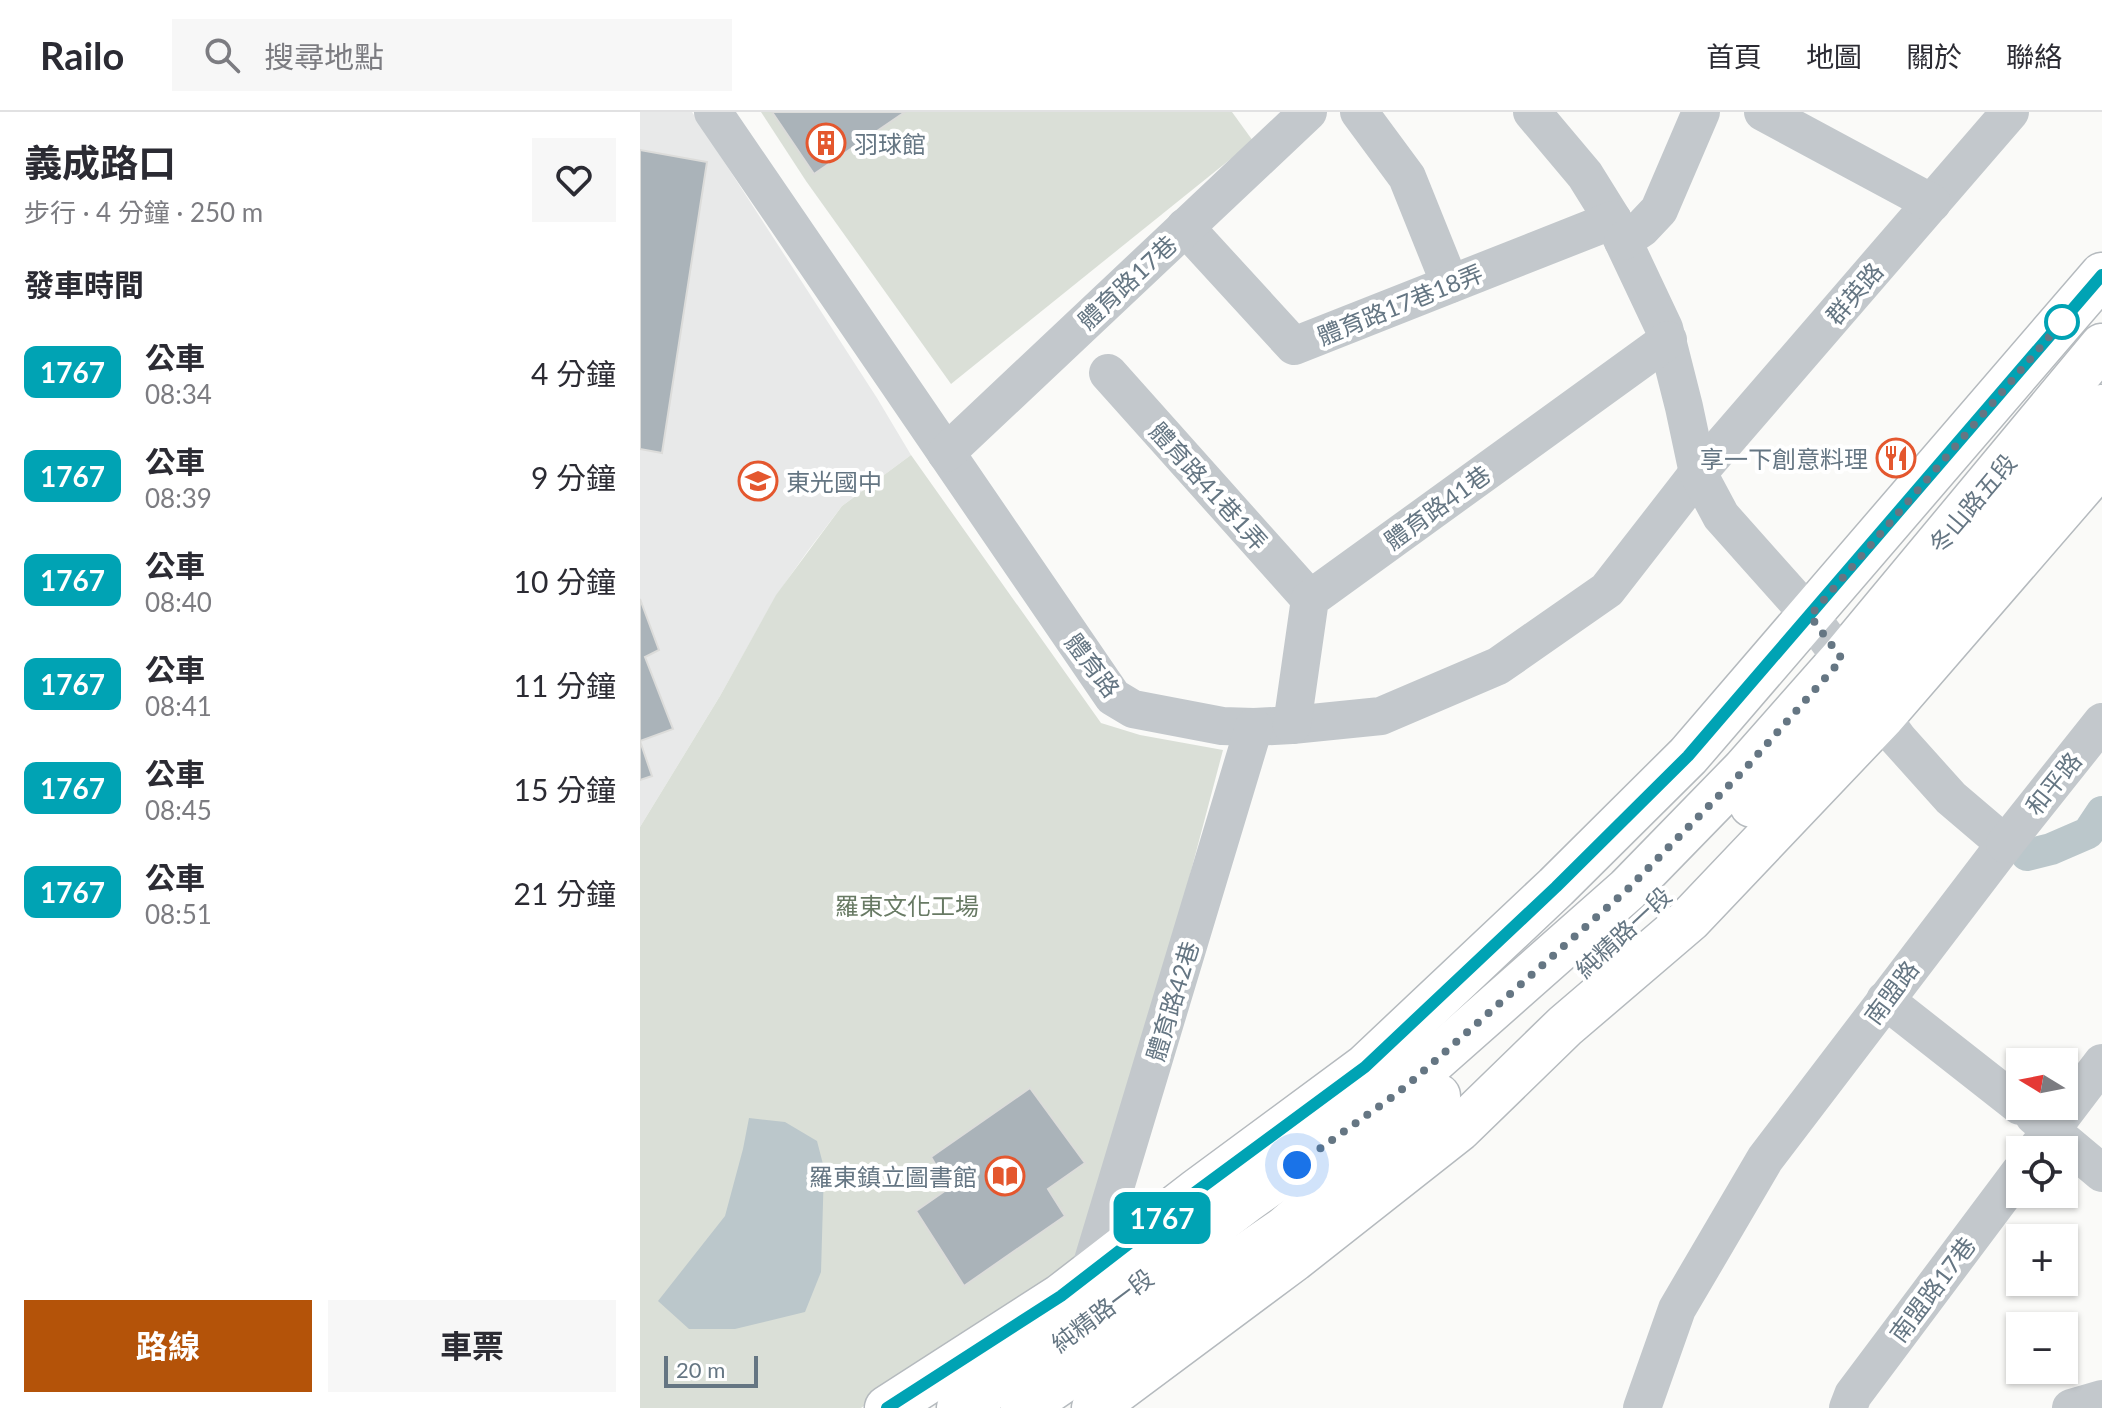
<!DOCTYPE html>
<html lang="zh-TW">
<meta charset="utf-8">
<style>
:root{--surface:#fff;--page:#f7f7f7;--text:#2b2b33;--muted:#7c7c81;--line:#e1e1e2;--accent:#b45309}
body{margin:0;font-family:Lato,"Noto Sans TC",sans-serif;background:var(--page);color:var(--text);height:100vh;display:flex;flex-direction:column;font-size:30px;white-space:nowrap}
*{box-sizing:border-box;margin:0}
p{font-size:26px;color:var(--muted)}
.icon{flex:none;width:44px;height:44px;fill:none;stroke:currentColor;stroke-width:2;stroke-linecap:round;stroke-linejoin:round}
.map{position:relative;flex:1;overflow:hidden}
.sheet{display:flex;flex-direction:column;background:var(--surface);width:640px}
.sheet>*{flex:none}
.badge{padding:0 16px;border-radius:12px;font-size:28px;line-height:52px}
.needle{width:52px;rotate:280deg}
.tools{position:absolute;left:1366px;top:936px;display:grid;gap:16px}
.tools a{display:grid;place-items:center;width:72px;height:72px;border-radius:0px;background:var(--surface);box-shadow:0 2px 6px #0004;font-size:40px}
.scale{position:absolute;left:24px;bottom:20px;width:94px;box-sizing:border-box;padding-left:8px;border:4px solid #657683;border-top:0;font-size:22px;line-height:28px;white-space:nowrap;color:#657683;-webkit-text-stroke:6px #fff;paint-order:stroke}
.you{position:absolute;width:40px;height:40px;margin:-20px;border:6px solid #fff;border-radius:50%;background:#1a73e8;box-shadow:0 0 0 12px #1a73e833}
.map>.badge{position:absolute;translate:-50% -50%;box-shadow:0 0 0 4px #fff}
h2{padding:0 24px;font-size:30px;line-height:72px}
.round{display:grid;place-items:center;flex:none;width:84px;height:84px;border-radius:0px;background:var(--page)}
.overview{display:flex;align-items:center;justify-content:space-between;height:136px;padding:0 24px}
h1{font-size:38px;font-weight:700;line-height:60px}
.action{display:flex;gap:16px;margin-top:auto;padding:16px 24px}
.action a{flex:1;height:92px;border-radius:0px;background:var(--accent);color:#fff;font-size:32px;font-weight:700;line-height:92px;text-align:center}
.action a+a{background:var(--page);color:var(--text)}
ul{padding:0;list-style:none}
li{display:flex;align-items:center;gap:24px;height:104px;padding:0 24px}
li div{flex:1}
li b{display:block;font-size:30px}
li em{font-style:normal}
li .badge{min-width:88px;font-weight:700;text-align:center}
header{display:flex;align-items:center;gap:48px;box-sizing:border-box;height:112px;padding:0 40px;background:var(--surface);border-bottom:2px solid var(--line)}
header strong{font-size:38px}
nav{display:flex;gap:44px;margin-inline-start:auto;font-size:28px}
.search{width:560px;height:72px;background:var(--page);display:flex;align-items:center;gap:20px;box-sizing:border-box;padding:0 28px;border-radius:0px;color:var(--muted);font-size:30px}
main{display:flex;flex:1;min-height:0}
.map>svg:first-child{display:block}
.built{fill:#e8e9e9}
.green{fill:#dadfd7}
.water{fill:#bbc7cb}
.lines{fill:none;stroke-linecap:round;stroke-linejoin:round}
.canal{stroke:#bbc7cb;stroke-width:32}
.building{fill:#aab3b9;stroke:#dcdcda;stroke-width:2}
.major-casing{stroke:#b5babe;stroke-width:47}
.minor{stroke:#c3c8cc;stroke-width:38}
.major{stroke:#fff;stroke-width:44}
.line-casing{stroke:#fff;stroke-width:18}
.line{stroke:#00a3b4;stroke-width:12}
.walk{stroke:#657683;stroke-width:8;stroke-dasharray:0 14.4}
.stop-dot{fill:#fff;stroke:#00a3b4;stroke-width:4}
.labels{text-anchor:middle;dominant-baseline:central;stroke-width:8;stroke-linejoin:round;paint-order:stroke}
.poi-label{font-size:24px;fill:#657683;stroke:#fff;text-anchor:start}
.street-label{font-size:24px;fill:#657683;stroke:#fff}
.park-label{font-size:24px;fill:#687a64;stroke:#fff}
</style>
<header>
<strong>Railo</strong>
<div class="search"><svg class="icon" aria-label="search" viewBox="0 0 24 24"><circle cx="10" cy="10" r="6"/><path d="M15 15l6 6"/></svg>搜尋地點</div>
<nav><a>首頁</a><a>地圖</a><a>關於</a><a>聯絡</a></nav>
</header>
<main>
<section class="sheet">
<div class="overview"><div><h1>義成路口</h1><p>步行 · 4 分鐘 · 250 m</p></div><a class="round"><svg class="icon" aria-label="heart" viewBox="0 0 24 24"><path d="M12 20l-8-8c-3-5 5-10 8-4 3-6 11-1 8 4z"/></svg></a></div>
<h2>發車時間</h2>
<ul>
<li><span class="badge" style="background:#00a3b4;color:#fff">1767</span><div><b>公車</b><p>08:34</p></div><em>4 分鐘</em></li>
<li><span class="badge" style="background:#00a3b4;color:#fff">1767</span><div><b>公車</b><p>08:39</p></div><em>9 分鐘</em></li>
<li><span class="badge" style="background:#00a3b4;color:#fff">1767</span><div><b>公車</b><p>08:40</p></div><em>10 分鐘</em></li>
<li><span class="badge" style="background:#00a3b4;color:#fff">1767</span><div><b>公車</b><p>08:41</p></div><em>11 分鐘</em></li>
<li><span class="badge" style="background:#00a3b4;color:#fff">1767</span><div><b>公車</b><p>08:45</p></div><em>15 分鐘</em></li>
<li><span class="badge" style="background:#00a3b4;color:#fff">1767</span><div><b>公車</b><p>08:51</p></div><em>21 分鐘</em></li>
</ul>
<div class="action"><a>路線</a><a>車票</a></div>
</section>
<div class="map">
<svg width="1462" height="1296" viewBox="0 0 1462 1296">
<rect width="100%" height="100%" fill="#fafaf8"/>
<polygon class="built" points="0,0 52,0 237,286 271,343 202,394 167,440 136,484 80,584 0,715"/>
<g class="green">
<polygon points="121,0 592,0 613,29 311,272 166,69"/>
<polygon points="271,343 461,611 500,623 583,638 473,1054 441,1147 221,1296 0,1296 0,715 80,584 136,483 202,394"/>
</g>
<polygon class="water" points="109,1006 145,1010 177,1029 184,1056 181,1160 165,1200 95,1217 49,1217 18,1189 85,1104 103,1037"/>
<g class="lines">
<polyline class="canal" points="1387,743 1411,737 1448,721 1462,700"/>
</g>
<g class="building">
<polygon points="132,0 265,0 174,62"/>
<polygon points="0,38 67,50 22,341 0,337"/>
<polygon points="0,487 19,538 5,545 33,617 0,629 12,664 0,668"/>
<polygon points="390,976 445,1051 408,1077 425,1104 324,1174 276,1099 309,1076 291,1045"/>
</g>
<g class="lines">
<defs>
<g id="major">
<polyline points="1112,693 1217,580 1462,295"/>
<polyline points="247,1296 421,1184 557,1079 725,955 916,775 1048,644 1462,163"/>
<polyline points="319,1296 418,1233 607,1088 755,983 988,777 1104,658 1202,547 1462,234"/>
<polyline points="383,1296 643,1118 798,984"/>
<polyline points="454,1296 654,1147 819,1017 925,914 1049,808 1242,605 1462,351"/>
</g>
</defs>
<use href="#major" class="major-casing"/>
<g class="minor">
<polyline points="73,0 473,585 493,597 582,614 614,615 652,613 741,604 858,554 967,478 1058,361 1370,0"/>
<polyline points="719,0 767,65 810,172"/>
<polyline points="892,0 945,63 973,108 1024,216 1044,295 1058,361 1081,404 1170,504 1202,547 1217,580 1242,605 1258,627 1311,686 1365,732 1125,1047 1037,1197 1002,1296"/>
<polyline points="1123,0 1292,91"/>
<polyline points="545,115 654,234 973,108"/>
<polyline points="983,129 1002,116 1019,98 1061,0"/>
<polyline points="468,261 670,487"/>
<polyline points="306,341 668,0"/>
<polyline points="652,613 670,487 1028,228"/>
<polyline points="1365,732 1462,610"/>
<polyline points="1245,888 1380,994"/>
<polyline points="1394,1004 1462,1061"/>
<polyline points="1396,1038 1462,951"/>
<polyline points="449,1162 614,615"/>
<polyline points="1208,1296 1213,1283 1380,1060"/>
<polyline points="1431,1296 1462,1287"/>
</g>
<use href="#major" class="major"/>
</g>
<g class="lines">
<defs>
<polyline id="line" points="247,1296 421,1184 557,1079 725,955 916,775 1048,644 1462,163"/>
</defs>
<use href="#line" class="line-casing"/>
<use href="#line" class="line"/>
<polyline class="walk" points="657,1053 755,983 779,963 988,777 1104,658 1202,547 1170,504 1422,210"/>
</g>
<defs>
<symbol id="building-ring" viewBox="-11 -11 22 22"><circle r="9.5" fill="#fff" stroke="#e4572e" stroke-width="1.5"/><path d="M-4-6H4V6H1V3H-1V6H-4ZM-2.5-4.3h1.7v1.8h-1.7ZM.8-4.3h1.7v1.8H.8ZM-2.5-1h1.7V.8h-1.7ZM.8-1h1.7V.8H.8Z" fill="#e4572e"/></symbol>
<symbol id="restaurant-ring" viewBox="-11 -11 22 22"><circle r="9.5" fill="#fff" stroke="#e4572e" stroke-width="1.5"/><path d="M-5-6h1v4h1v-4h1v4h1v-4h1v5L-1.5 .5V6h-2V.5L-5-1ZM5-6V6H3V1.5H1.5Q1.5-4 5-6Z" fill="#e4572e"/></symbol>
<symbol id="school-ring" viewBox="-11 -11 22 22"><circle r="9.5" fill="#fff" stroke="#e4572e" stroke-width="1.5"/><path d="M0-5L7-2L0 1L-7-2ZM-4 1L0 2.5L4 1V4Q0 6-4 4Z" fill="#e4572e"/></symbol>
<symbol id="library-ring" viewBox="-11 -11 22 22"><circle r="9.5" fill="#fff" stroke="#e4572e" stroke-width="1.5"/><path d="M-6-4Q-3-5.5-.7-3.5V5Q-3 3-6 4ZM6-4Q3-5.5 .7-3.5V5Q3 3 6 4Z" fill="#e4572e"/></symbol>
</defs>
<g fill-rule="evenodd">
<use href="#building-ring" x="164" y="9" width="44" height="44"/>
<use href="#restaurant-ring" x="1234" y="324" width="44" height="44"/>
<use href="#school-ring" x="96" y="347" width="44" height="44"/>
<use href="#library-ring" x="343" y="1042" width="44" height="44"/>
</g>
<circle class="stop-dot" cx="1422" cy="210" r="16"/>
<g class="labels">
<g class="poi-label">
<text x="214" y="31">羽球館</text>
<text x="1228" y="346" text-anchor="end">享一下創意料理</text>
<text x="146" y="369">東光國中</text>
<text x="337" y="1064" text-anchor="end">羅東鎮立圖書館</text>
</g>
<g class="street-label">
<text transform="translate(487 170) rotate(-43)">體育路17巷</text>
<text transform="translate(1214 181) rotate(-49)">群英路</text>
<text transform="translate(760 192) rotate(-22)">體育路17巷18弄</text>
<text transform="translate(569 374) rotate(48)">體育路41巷1弄</text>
<text transform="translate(1332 391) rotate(-50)">冬山路五段</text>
<text transform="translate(797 395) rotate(-36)">體育路41巷</text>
<text transform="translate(453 553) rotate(53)">體育路</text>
<text transform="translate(1413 671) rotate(-51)">和平路</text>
<text transform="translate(983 820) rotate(-43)">純精路一段</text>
<text transform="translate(1251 880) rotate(-53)">南盟路</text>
<text transform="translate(532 889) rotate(-73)">體育路42巷</text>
<text transform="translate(1292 1177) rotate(-53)">南盟路17巷</text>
<text transform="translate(462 1198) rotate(-37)">純精路一段</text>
</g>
<g class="park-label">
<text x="267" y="793">羅東文化工場</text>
</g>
</g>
</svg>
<div class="tools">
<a><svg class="needle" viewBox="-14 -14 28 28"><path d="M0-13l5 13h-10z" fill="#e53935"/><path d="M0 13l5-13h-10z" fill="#7c7c81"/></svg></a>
<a><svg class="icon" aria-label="locate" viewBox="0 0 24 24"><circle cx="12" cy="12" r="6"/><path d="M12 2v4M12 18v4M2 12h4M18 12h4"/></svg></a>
<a>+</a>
<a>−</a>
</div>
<div class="scale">20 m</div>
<div class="you" style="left:657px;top:1053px"></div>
<b class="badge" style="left:522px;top:1106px;background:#00a3b4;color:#fff">1767</b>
</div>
</main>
